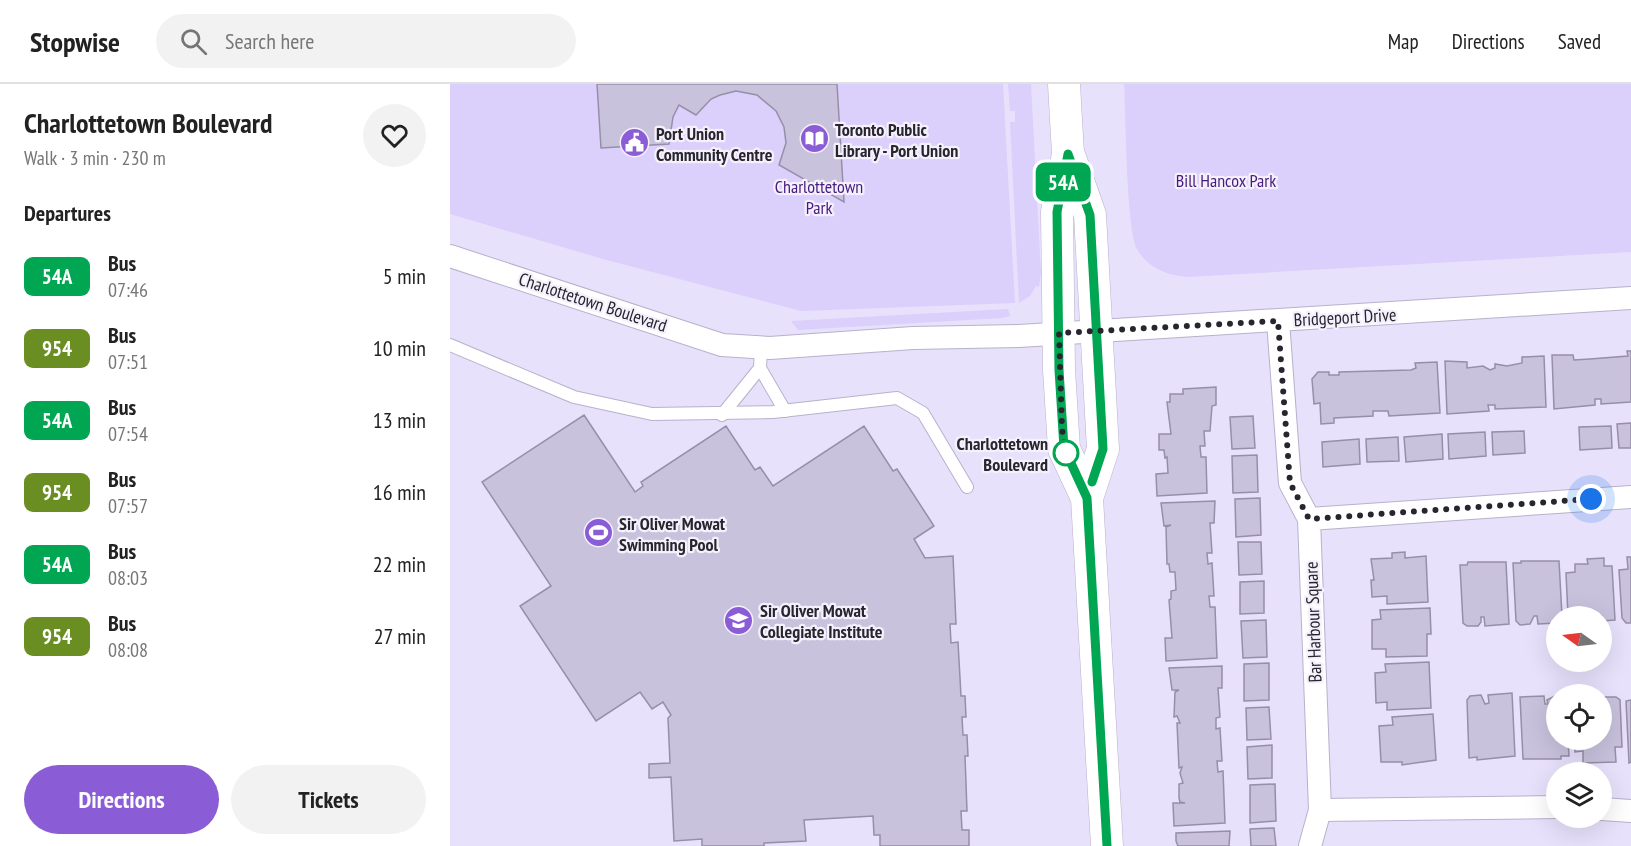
<!DOCTYPE html>
<meta charset="utf-8">
<style>
:root{--surface:#fff;--page:#f2f2f2;--text:#222;--muted:#767676;--line:#e0e0e0;--accent:#8a5dd6}
body{margin:0;font-family:"PT Sans Narrow",sans-serif;background:var(--page);color:var(--text);height:100vh;display:flex;flex-direction:column;font-size:22px;white-space:nowrap}
*{box-sizing:border-box;margin:0}
p{font-size:20px;color:var(--muted)}
.icon{flex:none;width:33px;height:33px;fill:none;stroke:currentColor;stroke-width:2;stroke-linecap:round;stroke-linejoin:round}
.map{position:relative;flex:1;overflow:hidden}
.sheet{display:flex;flex-direction:column;background:var(--surface);width:450px}
.sheet>*{flex:none}
.badge{padding:0 12px;border-radius:9px;font-size:21px;line-height:39px}
.needle{width:39px;rotate:284deg}
.controls{position:absolute;left:1096px;top:522px;display:grid;gap:12px}
.controls a{display:grid;place-items:center;width:66px;height:66px;border-radius:50%;background:var(--surface);box-shadow:0 6px 24px #0002;font-size:30px}
.you{position:absolute;width:30px;height:30px;margin:-15px;border:4px solid #fff;border-radius:50%;background:#1a73e8;box-shadow:0 0 0 9px #1a73e833}
.map>.badge{position:absolute;translate:-50% -50%;box-shadow:0 0 0 3px #fff}
h2{padding:0 24px;font-size:22px;line-height:54px}
.round{display:grid;place-items:center;flex:none;width:63px;height:63px;border-radius:32px;background:var(--page)}
.head{display:flex;align-items:center;justify-content:space-between;height:102px;padding:0 24px}
h1{font-size:28px;font-weight:800;line-height:45px}
.action{display:flex;gap:12px;margin-top:auto;padding:12px 24px}
.action a{flex:1;height:69px;border-radius:36px;background:var(--accent);color:#fff;font-size:24px;font-weight:800;line-height:69px;text-align:center}
.action a+a{background:var(--page);color:var(--text)}
ul{padding:0;list-style:none}
li{display:flex;align-items:center;gap:18px;height:72px;padding:0 24px}
li div{flex:1}
li b{display:block;font-size:22px}
li em{font-style:normal}
li .badge{min-width:66px;font-weight:700;text-align:center}
header{display:flex;align-items:center;gap:36px;box-sizing:border-box;height:84px;padding:0 30px;background:var(--surface);border-bottom:2px solid var(--line)}
header strong{font-size:28px}
nav{display:flex;gap:33px;margin-inline-start:auto;font-size:21px}
.search{width:420px;height:54px;background:var(--page);display:flex;align-items:center;gap:15px;box-sizing:border-box;padding:0 21px;border-radius:33px;color:var(--muted);font-size:22px}
main{display:flex;flex:1;min-height:0}
.map>svg:first-child{display:block}
.green{fill:#dbcffb}
.building{fill:#c9c2dd;stroke:#968fa8;stroke-width:1.5}
.lines{fill:none;stroke-linecap:round;stroke-linejoin:round}
.lane-casing{stroke:#b8b1cb;stroke-width:14}
.street-casing{stroke:#b8b1cb;stroke-width:24}
.secondary-casing{stroke:#b8b1cb;stroke-width:33}
.lane{stroke:#fff;stroke-width:12}
.street{stroke:#fff;stroke-width:22}
.secondary{stroke:#fff;stroke-width:32}
.line-casing{stroke:#fff;stroke-width:14}
.line{stroke:#00a651;stroke-width:9}
.walk{stroke:#28252f;stroke-width:6;stroke-dasharray:0 10.8}
.stop-dot{fill:#fff;stroke:#00a651;stroke-width:3}
.labels{text-anchor:middle;dominant-baseline:central;stroke-width:4.5;stroke-linejoin:round;paint-order:stroke}
.poi-label{font-size:18px;font-weight:bold;fill:#28252f;stroke:#f4f1fc;text-anchor:start}
.park-label{font-size:18px;fill:#471b7e;stroke:#f4f1fc}
.street-label{font-size:18px;fill:#28252f;stroke:#f4f1fc}
.stop-label{font-size:18px;font-weight:bold;fill:#28252f;stroke:#f4f1fc;text-anchor:end}
</style>
<header>
<strong>Stopwise</strong>
<div class="search"><svg class="icon" aria-label="search" viewBox="0 0 24 24"><circle cx="10" cy="10" r="6"/><path d="M15 15l6 6"/></svg>Search here</div>
<nav><a>Map</a><a>Directions</a><a>Saved</a></nav>
</header>
<main>
<section class="sheet">
<div class="head"><div><h1>Charlottetown Boulevard</h1><p>Walk · 3 min · 230 m</p></div><a class="round"><svg class="icon" aria-label="heart" viewBox="0 0 24 24"><path d="M12 20l-8-8c-3-5 5-10 8-4 3-6 11-1 8 4z"/></svg></a></div>
<h2>Departures</h2>
<ul>
<li><span class="badge" style="background:#00a651;color:#fff">54A</span><div><b>Bus</b><p>07:46</p></div><em>5 min</em></li>
<li><span class="badge" style="background:#6b8e23;color:#fff">954</span><div><b>Bus</b><p>07:51</p></div><em>10 min</em></li>
<li><span class="badge" style="background:#00a651;color:#fff">54A</span><div><b>Bus</b><p>07:54</p></div><em>13 min</em></li>
<li><span class="badge" style="background:#6b8e23;color:#fff">954</span><div><b>Bus</b><p>07:57</p></div><em>16 min</em></li>
<li><span class="badge" style="background:#00a651;color:#fff">54A</span><div><b>Bus</b><p>08:03</p></div><em>22 min</em></li>
<li><span class="badge" style="background:#6b8e23;color:#fff">954</span><div><b>Bus</b><p>08:08</p></div><em>27 min</em></li>
</ul>
<div class="action"><a>Directions</a><a>Tickets</a></div>
</section>
<div class="map">
<svg width="1181" height="762" viewBox="0 0 1181 762">
<rect width="100%" height="100%" fill="#e8e1fc"/>
<g class="green">
<polygon points="0,0 553,0 565,219 351,227 153,175 0,130"/>
<polygon points="558,0 581,0 591,189 589,203 586,202 580,212 569,219 560,38 565,38 565,27 560,27"/>
<path d="M 674,0 L 1181,0 L 1181,168 L 737,193 C 716,191 698,184 687,165 C 676,144 676,31 674,0 Z"/>
<polygon points="558,225 560,232 552,234 348,246 341,237"/>
</g>
<g class="building">
<polygon points="147,0 387,0 394,118 329,81 336,59 334,43 326,27 307,11 286,7 270,11 261,15 246,31 229,21 223,33 219,60 151,64"/>
<polygon points="1177,267 1181,267 1181,318 1151,320 1151,315 1145,315 1145,321 1104,325 1102,271 1123,271 1124,276 1140,275 1178,272"/>
<polygon points="1094,272 1096,323 1045,325 1045,321 1038,321 1039,327 997,330 995,277 1017,278 1017,284 1033,282 1040,286 1045,284 1045,280 1057,282 1072,279 1072,273"/>
<polygon points="987,278 990,329 939,332 938,327 923,327 923,332 884,334 884,339 871,340 870,319 864,320 862,295 868,288 879,288 879,291 889,291 889,288 961,286 966,284 965,279"/>
<polygon points="766,303 766,321 762,322 760,347 754,347 755,362 750,362 751,373 756,373 757,409 707,412 706,390 718,389 717,373 715,374 714,366 709,366 709,350 721,350 717,318 720,318 720,310 733,310 733,305"/>
<polygon points="134,331 185,408 193,402 191,398 276,342 305,386 310,383 323,402 414,342 443,387 447,385 484,442 464,455 475,474 503,472 506,540 500,540 501,559 508,558 511,612 515,612 516,633 512,633 513,651 517,651 518,672 515,672 517,727 511,727 512,746 519,746 519,762 430,762 430,751 424,751 423,732 354,736 356,757 314,759 314,762 252,762 252,755 224,757 221,693 199,694 199,680 220,679 218,634 221,631 213,618 202,625 190,608 146,637 70,522 101,502 32,398"/>
<polygon points="803,332 805,364 782,365 780,333"/>
<polygon points="1181,339 1181,364 1169,364 1167,340"/>
<polygon points="1161,342 1162,364 1130,366 1129,343"/>
<polygon points="1074,347 1075,369 1043,371 1042,348"/>
<polygon points="1035,348 1036,372 999,375 998,350"/>
<polygon points="992,350 993,375 956,378 954,353"/>
<polygon points="948,353 949,377 917,378 916,355"/>
<polygon points="909,355 910,380 873,383 872,358"/>
<polygon points="807,371 808,408 783,409 782,372"/>
<polygon points="810,414 811,451 786,453 785,415"/>
<polygon points="765,417 764,439 760,439 762,469 757,469 758,480 762,479 764,512 759,512 760,523 765,523 767,574 716,577 715,554 722,554 719,516 721,515 721,507 726,506 725,488 720,488 719,480 717,480 716,443 721,441 714,442 711,419"/>
<polygon points="788,458 811,458 812,490 789,491"/>
<polygon points="955,468 955,474 976,472 978,518 937,520 937,512 922,513 921,496 924,496 921,475 942,474 942,469"/>
<polygon points="1177,473 1181,473 1181,539 1176,539 1172,534 1169,486 1178,485"/>
<polygon points="1154,474 1154,482 1162,482 1165,536 1152,537 1152,532 1118,532 1116,489 1125,488 1125,480 1138,480 1137,475"/>
<polygon points="1071,477 1109,477 1112,532 1107,532 1107,539 1088,540 1087,532 1084,532 1080,540 1070,541 1066,537 1063,479 1071,479"/>
<polygon points="1018,478 1056,478 1059,540 1035,542 1034,533 1031,533 1031,538 1028,542 1017,542 1013,539 1010,481 1017,481"/>
<polygon points="814,497 814,529 790,530 790,498"/>
<polygon points="980,524 981,550 977,550 977,572 936,573 936,565 922,565 922,536 931,535 930,526"/>
<polygon points="816,536 817,573 793,574 791,537"/>
<polygon points="979,578 981,624 937,626 937,618 926,619 925,589 936,588 935,580"/>
<polygon points="819,579 819,616 794,617 794,580"/>
<polygon points="772,582 772,604 768,604 770,633 766,634 766,645 770,644 772,677 767,677 768,688 773,687 775,739 724,742 723,719 735,719 730,718 729,714 729,700 733,699 730,689 732,683 729,684 727,639 730,639 727,632 724,633 725,608 729,606 722,606 719,584"/>
<polygon points="1062,609 1065,672 1027,676 1027,673 1019,674 1017,616 1020,612 1031,611 1035,620 1039,619 1038,611"/>
<polygon points="1107,611 1107,656 1118,656 1119,672 1111,672 1111,675 1073,675 1070,613 1094,612 1095,620 1098,620 1097,616"/>
<polygon points="1155,613 1166,613 1170,616 1172,663 1165,663 1166,678 1133,679 1133,667 1125,668 1124,656 1152,656 1152,617"/>
<polygon points="1181,616 1181,678 1179,679 1176,617"/>
<polygon points="819,623 821,655 797,656 796,624"/>
<polygon points="983,630 986,676 952,681 952,678 931,678 929,642 943,641 942,633"/>
<polygon points="822,661 822,694 798,695 797,663"/>
<polygon points="825,700 826,737 800,739 800,701"/>
<polygon points="824,744 826,762 801,762 800,745"/>
<polygon points="780,747 779,762 728,762 726,757 726,749"/>
</g>
<g class="lines">
<defs>
<g id="lane">
<polyline points="0,261 124,313 202,330 323,328 447,314 473,329 517,403"/>
<polyline points="311,264 310,284 335,327"/>
<polyline points="272,331 310,284"/>
</g>
<g id="street">
<polyline points="0,172 272,261 320,264 463,254 569,252 1181,214"/>
<polyline points="828,237 840,399 859,435"/>
<polyline points="1107,723 870,726 859,435 1181,413"/>
<polyline points="1152,725 1181,727"/>
<polyline points="860,762 870,726"/>
</g>
<g id="secondary">
<polyline points="614,0 618,70 607,128 609,286 614,365 637,414 657,762"/>
<polyline points="619,71 640,131 653,365 637,414"/>
</g>
</defs>
<use href="#lane" class="lane-casing"/>
<use href="#street" class="street-casing"/>
<use href="#secondary" class="secondary-casing"/>
<use href="#lane" class="lane"/>
<use href="#street" class="street"/>
<use href="#secondary" class="secondary"/>
</g>
<g class="lines">
<defs>
<polyline id="line" points="642,398 653,365 640,131 618,70 607,128 609,286 614,364 637,414 657,762"/>
</defs>
<use href="#line" class="line-casing"/>
<use href="#line" class="line"/>
<polyline class="walk" points="616,369 612,345 609,249 828,237 840,399 859,435 1141,415"/>
</g>
<defs>
<symbol id="library-disc" viewBox="-11 -11 22 22"><circle r="9.5" fill="#8a5dd6" stroke="#f4f1fc"/><path d="M-6-4Q-3-5.5-.7-3.5V5Q-3 3-6 4ZM6-4Q3-5.5 .7-3.5V5Q3 3 6 4Z" fill="#fff"/></symbol>
<symbol id="civic-disc" viewBox="-11 -11 22 22"><circle r="9.5" fill="#8a5dd6" stroke="#f4f1fc"/><path d="M-.6-6.5H3V-4.5H.6V-3L4-1V1h2V6H-6V1h2V-1L-.6-3ZM-1.2 2.5V6h2.4V2.5Z" fill="#fff"/></symbol>
<symbol id="stadium-disc" viewBox="-11 -11 22 22"><circle r="9.5" fill="#8a5dd6" stroke="#f4f1fc"/><path d="M0-5a6.5 5 0 1 0 0 10a6.5 5 0 1 0 0-10ZM-3.5-1.8h7v3.6h-7Z" fill="#fff"/></symbol>
<symbol id="school-disc" viewBox="-11 -11 22 22"><circle r="9.5" fill="#8a5dd6" stroke="#f4f1fc"/><path d="M0-5L7-2L0 1L-7-2ZM-4 1L0 2.5L4 1V4Q0 6-4 4Z" fill="#fff"/></symbol>
</defs>
<g fill-rule="evenodd">
<use href="#library-disc" x="348" y="38" width="33" height="33"/>
<use href="#civic-disc" x="168" y="42" width="33" height="33"/>
<use href="#stadium-disc" x="132" y="432" width="33" height="33"/>
<use href="#school-disc" x="272" y="520" width="33" height="33"/>
</g>
<circle class="stop-dot" cx="616" cy="369" r="12"/>
<g class="labels">
<g class="poi-label">
<text x="385" y="45">Toronto Public<tspan x="385" dy="21">Library - Port Union</tspan></text>
<text x="206" y="49">Port Union<tspan x="206" dy="21">Community Centre</tspan></text>
<text x="169" y="439">Sir Oliver Mowat<tspan x="169" dy="21">Swimming Pool</tspan></text>
<text x="310" y="526">Sir Oliver Mowat<tspan x="310" dy="21">Collegiate Institute</tspan></text>
</g>
<g class="park-label">
<text x="776" y="96">Bill Hancox Park</text>
<text x="369" y="102">Charlottetown<tspan x="369" dy="21">Park</tspan></text>
</g>
<g class="street-label">
<text transform="translate(143 218) rotate(18)">Charlottetown Boulevard</text>
<text transform="translate(895 233) rotate(-3)">Bridgeport Drive</text>
<text transform="translate(863 538) rotate(-92)">Bar Harbour Square</text>
</g>
<g class="stop-label">
<text x="598" y="359">Charlottetown<tspan x="598" dy="21">Boulevard</tspan></text>
</g>
</g>
</svg>
<div class="controls">
<a><svg class="needle" viewBox="-14 -14 28 28"><path d="M0-13l5 13h-10z" fill="#e53935"/><path d="M0 13l5-13h-10z" fill="#767676"/></svg></a>
<a><svg class="icon" aria-label="locate" viewBox="0 0 24 24"><circle cx="12" cy="12" r="6"/><path d="M12 2v4M12 18v4M2 12h4M18 12h4"/></svg></a>
<a><svg class="icon" aria-label="layers" viewBox="0 0 24 24"><path d="M12 4l9 5-9 5-9-5zM3 14l9 5 9-5"/></svg></a>
</div>
<div class="you" style="left:1141px;top:415px"></div>
<b class="badge" style="left:613px;top:98px;background:#00a651;color:#fff">54A</b>
</div>
</main>
